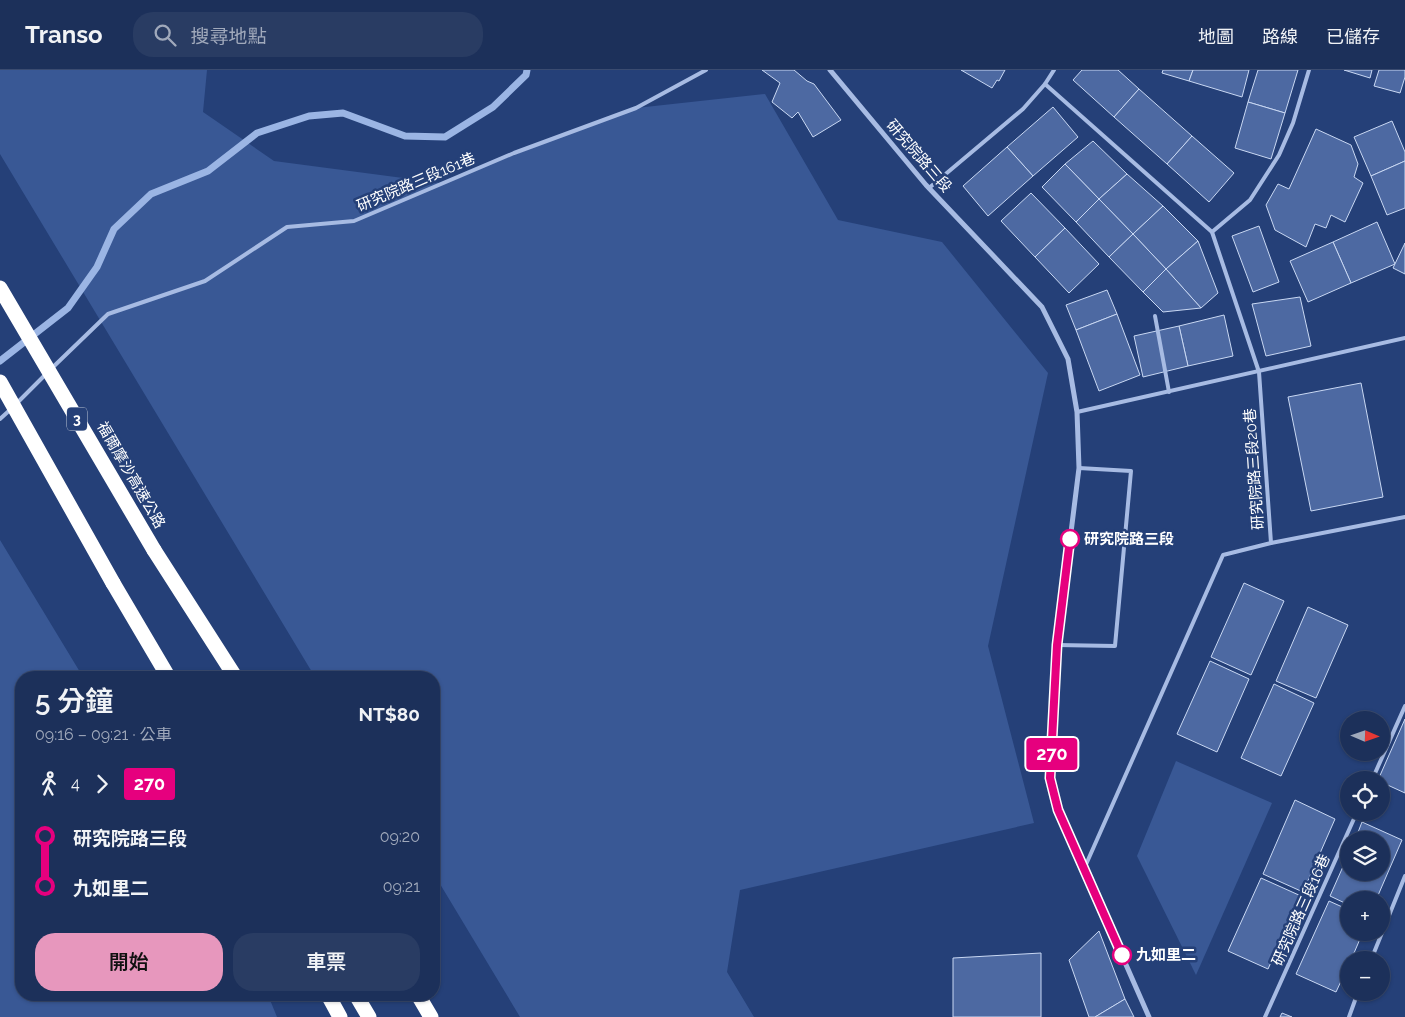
<!DOCTYPE html>
<html lang="zh-TW">
<meta charset="utf-8">
<style>
:root{--surface:#1c305a;--page:#293c63;--text:#f1f3f6;--muted:#a0a9bb;--line:#3a4b70;--accent:#e797bd}
body{margin:0;font-family:Raleway,"Noto Sans TC",sans-serif;background:var(--page);color:var(--text);height:100vh;display:flex;flex-direction:column;font-size:19px;white-space:nowrap}
*{box-sizing:border-box;margin:0}
p{font-size:16px;color:var(--muted)}
.icon{flex:none;width:28px;height:28px;fill:none;stroke:currentColor;stroke-width:2;stroke-linecap:round;stroke-linejoin:round}
.map{position:relative;flex:1;overflow:hidden}
.panel{position:absolute;left:15px;top:601px;width:425px;height:330px;display:flex;flex-direction:column;background:var(--surface);border-radius:20px;box-shadow:0 1px 4px #0004,0 0 0 1px var(--line)}
.panel>*{flex:none}
.badge{padding:0 10px;border-radius:4px;font-size:18px;line-height:32px}
.needle{width:32px;rotate:92deg}
.controls{position:absolute;left:1340px;top:641px;display:grid;gap:10px}
.controls a{display:grid;place-items:center;width:50px;height:50px;border-radius:50%;background:var(--surface);box-shadow:0 1px 4px #0004,0 0 0 1px var(--line);font-size:25px}
.map>.badge{position:absolute;translate:-50% -50%;box-shadow:0 0 0 2px #fff}
.legs{display:flex;align-items:center;gap:8px;height:55px;padding:0 20px;font-size:16px}
.legs p{margin-inline-start:auto}
.overview{display:flex;align-items:center;justify-content:space-between;height:85px;padding:0 20px}
h1{font-size:28px;font-weight:600;line-height:38px}
.action{display:flex;gap:10px;margin-top:auto;padding:10px 20px}
.action a{flex:1;height:58px;border-radius:20px;background:var(--accent);color:#111;font-size:20px;font-weight:600;line-height:58px;text-align:center}
.action a+a{background:var(--page);color:var(--text)}
ul{padding:0 20px;list-style:none}
li{display:flex;align-items:center;gap:18px;height:50px;font-size:19px}
li i{display:grid;place-items:center;width:8px;height:100%;margin:0 6px;background:currentColor}
li i::after{content:'';width:12px;height:12px;margin:-6px;border:4px solid;border-radius:50%;background:var(--surface)}
li p{margin-inline-start:auto}
li:first-child i{background:linear-gradient(#0000 50%,currentColor 0)}
li:last-child i{background:linear-gradient(currentColor 50%,#0000 0)}
header{display:flex;align-items:center;gap:30px;box-sizing:border-box;height:70px;padding:0 25px;background:var(--surface);border-bottom:1px solid var(--line)}
header strong{font-size:24px}
nav{display:flex;gap:28px;margin-inline-start:auto;font-size:18px}
.search{width:350px;height:45px;background:var(--page);display:flex;align-items:center;gap:12px;box-sizing:border-box;padding:0 18px;border-radius:20px;color:var(--muted);font-size:19px}
.map>svg:first-child{display:block}
.green{fill:#395895}
.lines{fill:none;stroke-linecap:round;stroke-linejoin:round}
.stream{stroke:#9bb5e4;stroke-width:7}
.building{fill:#4d69a2;stroke:#c9d8f3}
.service{stroke:#a7bbe3;stroke-width:4}
.minor{stroke:#a7bbe3;stroke-width:5}
.motorway{stroke:#fff;stroke-width:15}
.motorway-bridge{stroke:#fff;stroke-width:15}
.line-1-casing{stroke:#fff;stroke-width:11}
.line-1{stroke:#e6007e;stroke-width:8}
.stop-1-dot{fill:#fff;stroke:#e6007e;stroke-width:2.5}
.labels{text-anchor:middle;dominant-baseline:central;stroke-width:5;stroke-linejoin:round;paint-order:stroke}
.shield{fill:#254078;stroke:#bec6d6;stroke-width:1}
.shield-label{font-size:14px;font-weight:bold;fill:#fff}
.street-label{font-size:15px;fill:#fff;stroke:#254078}
.stop-label{font-size:15px;font-weight:bold;fill:#fff;stroke:#254078;text-anchor:start}
</style>
<header>
<strong>Transo</strong>
<div class="search"><svg class="icon" aria-label="search" viewBox="0 0 24 24"><circle cx="10" cy="10" r="6"/><path d="M15 15l6 6"/></svg>搜尋地點</div>
<nav><a>地圖</a><a>路線</a><a>已儲存</a></nav>
</header>
<div class="map">
<svg width="1405" height="947" viewBox="0 0 1405 947">
<rect width="100%" height="100%" fill="#254078"/>
<g class="green">
<polygon points="0,0 207,0 203,42 274,91 441,113 636,38 765,24 838,150 942,172 1048,303 988,576 1034,753 740,820 727,902 754,947 520,947 434,804 434,608 315,607 0,84"/>
<polygon points="0,470 83,607 21,608 21,925 268,925 277,947 0,947"/>
<polygon points="1176,691 1272,733 1196,905 1137,786"/>
</g>
<g class="lines">
<polyline class="stream" points="0,291 68,238 97,197 114,159 151,124 208,101 257,63 309,46 343,43 405,66 445,67 493,37 526,5 527,0"/>
</g>
<g class="building">
<polygon points="762,0 794,0 807,11 814,14 841,50 813,67 798,42 792,48 772,32 780,13"/>
<polygon points="961,0 1005,0 999,11 997,10 992,18"/>
<polygon points="1082,0 1118,0 1139,19 1114,47 1073,10"/>
<polygon points="1163,0 1193,0 1189,11 1162,3"/>
<polygon points="1193,0 1249,0 1242,27 1189,11"/>
<polygon points="1258,0 1298,0 1285,43 1248,32"/>
<polygon points="1344,0 1372,0 1370,8"/>
<polygon points="1379,0 1405,0 1405,7 1400,23 1374,16"/>
<polygon points="1139,19 1192,66 1167,94 1114,47"/>
<polygon points="1248,32 1285,43 1271,89 1235,78"/>
<polygon points="1053,37 1078,67 1033,106 1007,77"/>
<polygon points="1392,51 1405,82 1405,91 1371,106 1354,67"/>
<polygon points="1316,59 1351,75 1358,94 1354,107 1363,113 1345,152 1331,145 1326,158 1315,154 1306,177 1275,160 1266,135 1278,114 1289,119"/>
<polygon points="1192,66 1234,103 1209,132 1167,94"/>
<polygon points="1093,71 1127,104 1099,129 1065,94"/>
<polygon points="1007,77 1033,106 988,146 963,116"/>
<polygon points="1405,91 1405,138 1387,145 1371,106"/>
<polygon points="1065,94 1099,129 1076,152 1042,117"/>
<polygon points="1127,104 1163,136 1133,164 1099,129"/>
<polygon points="1031,123 1065,158 1035,187 1001,151"/>
<polygon points="1099,129 1133,164 1109,187 1076,152"/>
<polygon points="1163,136 1198,171 1166,199 1133,164"/>
<polygon points="1377,152 1395,194 1351,213 1333,172"/>
<polygon points="1259,156 1279,212 1253,222 1232,166"/>
<polygon points="1065,158 1099,194 1069,223 1035,187"/>
<polygon points="1133,164 1166,199 1143,222 1109,187"/>
<polygon points="1198,171 1218,223 1201,238 1166,199"/>
<polygon points="1333,172 1351,213 1308,232 1290,191"/>
<polygon points="1405,173 1405,204 1393,198"/>
<polygon points="1166,199 1201,238 1163,242 1143,222"/>
<polygon points="1107,220 1117,244 1076,260 1066,235"/>
<polygon points="1300,227 1311,276 1266,286 1252,234"/>
<polygon points="1117,244 1140,305 1099,321 1076,260"/>
<polygon points="1224,245 1233,286 1188,296 1179,256"/>
<polygon points="1179,256 1188,296 1143,307 1134,266"/>
<polygon points="1361,313 1383,427 1311,441 1288,327"/>
<polygon points="1244,513 1284,531 1251,605 1211,587"/>
<polygon points="1308,537 1348,555 1316,628 1276,611"/>
<polygon points="1210,591 1249,609 1217,682 1177,664"/>
<polygon points="1274,614 1314,633 1281,706 1241,688"/>
<polygon points="1405,649 1405,723 1381,712 1381,710 1378,710"/>
<polygon points="1295,730 1335,749 1303,822 1263,804"/>
<polygon points="1362,752 1402,770 1376,830 1349,830 1349,835 1330,826 1349,783 1349,802 1381,802 1381,770 1355,770"/>
<polygon points="1261,808 1301,826 1268,899 1228,881"/>
<polygon points="1329,831 1349,840 1349,862 1363,862 1351,890 1349,890 1349,894 1336,922 1296,904"/>
<polygon points="1099,861 1125,929 1095,947 1089,947 1069,890"/>
<polygon points="1041,883 1041,947 953,947 953,888"/>
<polygon points="1125,929 1134,947 1095,947"/>
<polygon points="1282,943 1292,947 1280,947"/>
</g>
<g class="lines">
<g class="service">
<polyline points="1045,14 1212,162 1259,302 1271,473 1223,485 1084,799"/>
<polyline points="929,118 1023,39 1045,14 1054,0"/>
<polyline points="1212,162 1250,130 1279,85 1293,53 1309,0"/>
<polyline points="1155,246 1169,322"/>
<polyline points="51,299 108,244 205,211 287,157 354,151 514,83 636,38 706,0"/>
<polyline points="16,334 46,304"/>
<polyline points="1077,342 1405,268"/>
<polyline points="0,349 11,339"/>
<polyline points="1271,473 1405,447"/>
<polyline points="1057,575 1115,576 1131,401 1079,398"/>
<polyline points="1372,710 1405,636"/>
<polyline points="1371,890 1405,806"/>
<polyline points="1265,947 1357,742"/>
<polyline points="1349,947 1358,922"/>
</g>
<polyline class="minor" points="830,0 926,115 1042,237 1068,289 1077,342 1079,398 1057,575 1050,709 1058,740 1149,947"/>
<g class="motorway">
<polyline points="154,480 236,608"/>
<polyline points="113,513 169,608"/>
<polyline points="328,925 340,947"/>
<polyline points="356,925 369,947"/>
<polyline points="418,925 431,947"/>
</g>
<g class="motorway-bridge">
<polyline points="0,218 154,480"/>
<polyline points="0,312 113,513"/>
</g>
</g>
<g class="lines">
<defs>
<polyline id="line-1" points="1070,469 1057,575 1050,708 1058,740 1122,885"/>
</defs>
<use href="#line-1" class="line-1-casing"/>
<use href="#line-1" class="line-1"/>
</g>
<g class="stop-1-dot">
<circle cx="1070" cy="469" r="9"/>
<circle cx="1122" cy="885" r="9"/>
</g>
<g class="labels">
<rect class="shield" x="67" y="337.5" width="20" height="23" rx="4"/>
<g class="shield-label">
<text x="77" y="349">3</text>
</g>
<g class="street-label">
<text transform="translate(919 86) rotate(49)">研究院路三段</text>
<text transform="translate(416 112) rotate(-23)">研究院路三段161巷</text>
<text transform="translate(1254 399) rotate(-94)">研究院路三段20巷</text>
<text transform="translate(131 405) rotate(60)">福爾摩沙高速公路</text>
<text transform="translate(1301 840) rotate(-66)">研究院路三段16巷</text>
</g>
<g class="stop-label">
<text x="1084" y="469">研究院路三段</text>
<text x="1136" y="885">九如里二</text>
</g>
</g>
</svg>
<div class="controls">
<a><svg class="needle" viewBox="-14 -14 28 28"><path d="M0-13l5 13h-10z" fill="#e53935"/><path d="M0 13l5-13h-10z" fill="#a0a9bb"/></svg></a>
<a><svg class="icon" aria-label="locate" viewBox="0 0 24 24"><circle cx="12" cy="12" r="6"/><path d="M12 2v4M12 18v4M2 12h4M18 12h4"/></svg></a>
<a><svg class="icon" aria-label="layers" viewBox="0 0 24 24"><path d="M12 4l9 5-9 5-9-5zM3 14l9 5 9-5"/></svg></a>
<a>+</a>
<a>−</a>
</div>
<b class="badge" style="left:1052px;top:684px;background:#e6007e;color:#fff">270</b>
<section class="panel">
<div class="overview"><div><h1>5 分鐘</h1><p>09:16 – 09:21 · 公車</p></div><b>NT$80</b></div>
<div class="legs"><svg class="icon" aria-label="walk" viewBox="0 0 24 24"><circle cx="13" cy="4" r="2"/><path d="M13 8l-2 6 4 7M11 14l-3 7M7 12l3-4h3l4 4"/></svg>4<svg class="icon" aria-label="forward" viewBox="0 0 24 24"><path d="M9 5l7 7-7 7"/></svg><b class="badge" style="background:#e6007e;color:#fff">270</b></div>
<ul>
<li><i style="color:#e6007e"></i><b>研究院路三段</b><p>09:20</p></li>
<li><i style="color:#e6007e"></i><b>九如里二</b><p>09:21</p></li>
</ul>
<div class="action"><a>開始</a><a>車票</a></div>
</section>
</div>
